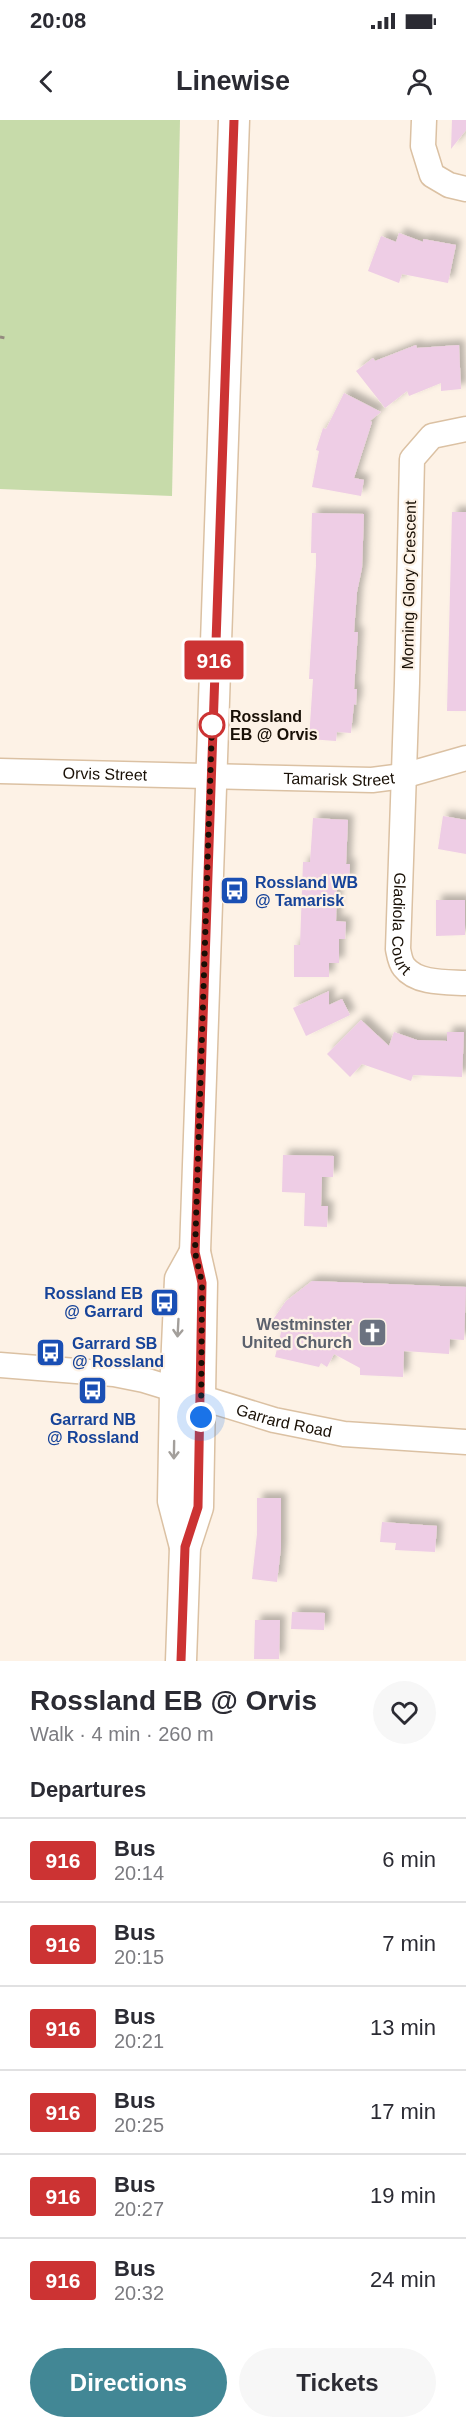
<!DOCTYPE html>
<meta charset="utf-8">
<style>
:root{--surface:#fff;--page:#f7f7f7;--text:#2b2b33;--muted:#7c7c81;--line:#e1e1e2;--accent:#428795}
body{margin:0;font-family:Arial,sans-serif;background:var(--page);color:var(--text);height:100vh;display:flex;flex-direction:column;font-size:22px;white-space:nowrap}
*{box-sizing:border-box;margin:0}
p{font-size:20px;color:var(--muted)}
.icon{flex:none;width:33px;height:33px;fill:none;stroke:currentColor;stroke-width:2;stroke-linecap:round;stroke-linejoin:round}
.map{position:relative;height:1541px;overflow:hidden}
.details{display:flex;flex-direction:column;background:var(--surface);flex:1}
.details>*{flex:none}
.badge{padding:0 12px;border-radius:4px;font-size:21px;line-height:39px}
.you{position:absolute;width:30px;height:30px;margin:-15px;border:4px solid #fff;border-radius:50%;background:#1a73e8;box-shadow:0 0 0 9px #1a73e833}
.map>.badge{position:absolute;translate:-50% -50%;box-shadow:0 0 0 3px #fff}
h2{padding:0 30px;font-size:22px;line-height:54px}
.round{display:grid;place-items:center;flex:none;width:63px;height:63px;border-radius:32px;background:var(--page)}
.head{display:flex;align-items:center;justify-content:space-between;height:102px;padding:0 30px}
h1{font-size:28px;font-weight:700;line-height:45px}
.cta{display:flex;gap:12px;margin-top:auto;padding:12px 30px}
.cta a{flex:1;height:69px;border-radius:36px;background:var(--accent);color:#fff;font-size:24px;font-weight:700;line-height:69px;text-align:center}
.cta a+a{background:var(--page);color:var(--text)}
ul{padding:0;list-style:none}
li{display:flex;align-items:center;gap:18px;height:84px;padding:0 30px;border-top:2px solid var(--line)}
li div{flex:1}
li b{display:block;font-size:22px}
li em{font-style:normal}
li .badge{min-width:66px;font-weight:700;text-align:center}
.status{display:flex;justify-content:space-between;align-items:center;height:42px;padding:0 30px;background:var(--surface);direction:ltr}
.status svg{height:16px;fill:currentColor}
header{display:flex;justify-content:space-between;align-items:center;height:78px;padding:0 30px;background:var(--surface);font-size:27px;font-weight:700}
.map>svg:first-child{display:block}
.park{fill:#c7dbaa}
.building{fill:#eecde5;filter:url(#shadow)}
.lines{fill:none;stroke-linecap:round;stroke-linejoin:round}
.minor-casing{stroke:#dbc1a3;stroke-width:27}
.major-casing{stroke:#dbc1a3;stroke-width:33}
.path{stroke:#948a7f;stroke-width:3;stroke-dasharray:4.5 4.5;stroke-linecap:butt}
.minor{stroke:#fff;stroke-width:24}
.major{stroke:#fff;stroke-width:30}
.oneway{stroke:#a39f9b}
.line-casing{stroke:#fff;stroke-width:14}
.line{stroke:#c33;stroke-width:9}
.walk{stroke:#180f05;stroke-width:6;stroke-dasharray:0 10.8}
.stop-dot{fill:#fff;stroke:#c33;stroke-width:3}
.labels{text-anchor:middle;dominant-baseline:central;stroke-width:4.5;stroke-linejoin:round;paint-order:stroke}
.street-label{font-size:16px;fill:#180f05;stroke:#fdf2e6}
.stop-label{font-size:16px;font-weight:bold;fill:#180f05;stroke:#fdf2e6;text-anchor:start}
.transit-label{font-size:16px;font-weight:bold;fill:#164399;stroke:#fdf2e6;text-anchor:start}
.worship-label{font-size:16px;font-weight:bold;fill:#5b616d;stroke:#fdf2e6;text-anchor:end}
</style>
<div class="status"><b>20:08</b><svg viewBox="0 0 49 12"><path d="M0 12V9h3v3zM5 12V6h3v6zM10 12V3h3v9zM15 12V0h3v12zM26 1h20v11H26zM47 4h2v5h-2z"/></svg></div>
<header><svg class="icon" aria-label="back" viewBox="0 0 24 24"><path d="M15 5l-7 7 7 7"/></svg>Linewise<svg class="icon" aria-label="person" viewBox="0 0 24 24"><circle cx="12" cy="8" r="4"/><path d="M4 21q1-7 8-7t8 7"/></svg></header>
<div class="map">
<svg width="466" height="1541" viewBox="0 0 466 1541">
<defs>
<filter id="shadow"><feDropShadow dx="5.5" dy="-5.5" stdDeviation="3" flood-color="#0004"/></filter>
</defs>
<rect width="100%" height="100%" fill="#fdf2e6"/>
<polygon class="park" points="0,0 180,0 172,376 0,369"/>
<g class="building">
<polygon points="452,0 466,0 466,10 451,29"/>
<polygon points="399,113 423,122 423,119 456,125 448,163 402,154 399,163 368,151 381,116 396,122"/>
<polygon points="416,225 417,228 459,225 461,269 441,271 441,263 409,276 407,271 385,288 356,251 373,238 375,241"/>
<polygon points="344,273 381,292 370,301 372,302 354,358 364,360 361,376 312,367 319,331 316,330 323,308 326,309"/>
<polygon points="452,392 466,392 466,591 447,591"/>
<polygon points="312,393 364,394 362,448 357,472 354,512 358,512 354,569 357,569 356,585 354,584 351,613 337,612 336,621 309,619 313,559 309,559 316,445 316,433 311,433"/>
<polygon points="443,696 466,700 466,734 438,729"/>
<polygon points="313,698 348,700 346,744 350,744 349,762 337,761 336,801 346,802 345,819 339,819 339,843 329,843 329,857 294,857 294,825 300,825 303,742 310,742"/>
<polygon points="436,780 465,780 465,815 436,816"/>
<polygon points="329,871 329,885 342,879 350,895 306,916 293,888"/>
<polygon points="361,900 389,926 394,912 417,920 447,921 447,912 464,912 462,957 413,955 411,961 362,944 350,957 327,934"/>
<polygon points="283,1035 334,1036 333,1057 322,1057 321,1086 328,1086 327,1107 304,1106 305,1073 282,1072"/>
<polygon points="312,1161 466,1167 464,1220 450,1219 449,1234 404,1231 403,1257 360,1255 360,1248 334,1234 327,1247 321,1243 319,1247 275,1237 282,1208 272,1201 286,1181"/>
<polygon points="257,1378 281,1378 281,1428 277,1462 252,1459 257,1414"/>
<polygon points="382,1402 437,1406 435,1432 395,1430 396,1423 380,1422"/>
<polygon points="292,1492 325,1493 324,1510 291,1509"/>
<polygon points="255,1500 280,1500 279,1539 254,1539"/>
</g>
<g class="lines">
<defs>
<g id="minor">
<polyline points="424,0 423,26 432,55 449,65 466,69"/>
<path id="s1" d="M 466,309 L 432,316 L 412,339 L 407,563 L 398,829 C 399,834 400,842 404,847 C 417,864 447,862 466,863"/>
<path id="s2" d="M 0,651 L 372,660 L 403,656 L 466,638"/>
<path id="s3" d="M 0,1245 L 114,1254 L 144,1260 L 274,1300 L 344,1314 L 466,1322"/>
</g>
<g id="major">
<polyline points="185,1427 173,1381 175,1271 180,1159 195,1132"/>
<polyline points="181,1541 185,1427 198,1387 202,1163 195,1132 234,0"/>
</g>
</defs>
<use href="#minor" class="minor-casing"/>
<use href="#major" class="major-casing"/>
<polyline class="path" points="0,217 5,218"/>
<use href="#minor" class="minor"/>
<use href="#major" class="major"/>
</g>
<defs><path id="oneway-shaft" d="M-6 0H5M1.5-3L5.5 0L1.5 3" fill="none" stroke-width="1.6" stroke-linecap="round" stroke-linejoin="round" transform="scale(1.5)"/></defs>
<g class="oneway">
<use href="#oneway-shaft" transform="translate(178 1208) rotate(93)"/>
<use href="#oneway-shaft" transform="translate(174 1330) rotate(91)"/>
</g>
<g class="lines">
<defs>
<polyline id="line" points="181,1541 185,1427 198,1387 202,1163 195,1132 234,0"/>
</defs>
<use href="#line" class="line-casing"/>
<use href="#line" class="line"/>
<polyline class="walk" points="201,1297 202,1163 195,1132 212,605"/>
</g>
<defs>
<symbol id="bus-square" viewBox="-11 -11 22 22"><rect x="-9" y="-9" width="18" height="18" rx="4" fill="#1a4fb4" stroke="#fdf2e6"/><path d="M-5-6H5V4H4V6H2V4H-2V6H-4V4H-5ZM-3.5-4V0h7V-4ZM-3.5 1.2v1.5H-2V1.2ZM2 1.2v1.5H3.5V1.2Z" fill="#fff"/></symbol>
<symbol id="church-square" viewBox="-11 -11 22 22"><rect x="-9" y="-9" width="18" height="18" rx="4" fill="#6b7280" stroke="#fdf2e6"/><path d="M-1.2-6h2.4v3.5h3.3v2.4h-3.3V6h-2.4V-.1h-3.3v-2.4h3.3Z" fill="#fff"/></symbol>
</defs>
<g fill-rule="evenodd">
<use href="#bus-square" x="218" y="754" width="33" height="33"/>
<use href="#bus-square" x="148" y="1166" width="33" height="33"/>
<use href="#church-square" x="356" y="1196" width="33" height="33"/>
<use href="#bus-square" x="34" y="1216" width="33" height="33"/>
<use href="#bus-square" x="76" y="1254" width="33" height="33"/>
</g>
<circle class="stop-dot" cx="212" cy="605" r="12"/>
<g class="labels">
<g class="street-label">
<text transform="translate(409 465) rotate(-89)">Morning Glory Crescent</text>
<text stroke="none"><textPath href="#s2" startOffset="105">Orvis Street</textPath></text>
<text stroke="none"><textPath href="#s2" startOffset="339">Tamarisk Street</textPath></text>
<text stroke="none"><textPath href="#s1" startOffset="530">Gladiola Court</textPath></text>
<text stroke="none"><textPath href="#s3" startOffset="291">Garrard Road</textPath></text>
</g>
<g class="stop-label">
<text x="230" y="596">Rossland<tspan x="230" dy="18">EB @ Orvis</tspan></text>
</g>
<g class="transit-label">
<text x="255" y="762">Rossland WB<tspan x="255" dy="18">@ Tamarisk</tspan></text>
<text x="143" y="1173" text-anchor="end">Rossland EB<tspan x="143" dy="18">@ Garrard</tspan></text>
<text x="72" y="1223">Garrard SB<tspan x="72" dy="18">@ Rossland</tspan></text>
<text x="93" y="1299" text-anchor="middle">Garrard NB<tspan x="93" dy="18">@ Rossland</tspan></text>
</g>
<g class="worship-label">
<text x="352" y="1204">Westminster<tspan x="352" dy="18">United Church</tspan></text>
</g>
</g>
</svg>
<div class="you" style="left:201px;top:1297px"></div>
<b class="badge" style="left:214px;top:540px;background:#c33;color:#fff">916</b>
</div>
<section class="details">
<div class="head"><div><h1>Rossland EB @ Orvis</h1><p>Walk · 4 min · 260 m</p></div><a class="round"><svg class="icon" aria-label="heart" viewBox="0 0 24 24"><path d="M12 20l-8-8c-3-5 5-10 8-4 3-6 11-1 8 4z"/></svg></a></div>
<h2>Departures</h2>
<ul>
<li><span class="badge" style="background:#c33;color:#fff">916</span><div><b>Bus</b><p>20:14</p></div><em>6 min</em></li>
<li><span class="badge" style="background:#c33;color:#fff">916</span><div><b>Bus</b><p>20:15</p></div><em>7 min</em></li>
<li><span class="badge" style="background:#c33;color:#fff">916</span><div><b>Bus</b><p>20:21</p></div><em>13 min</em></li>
<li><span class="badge" style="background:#c33;color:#fff">916</span><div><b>Bus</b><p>20:25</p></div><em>17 min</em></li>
<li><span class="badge" style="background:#c33;color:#fff">916</span><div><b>Bus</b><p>20:27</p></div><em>19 min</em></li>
<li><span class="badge" style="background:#c33;color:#fff">916</span><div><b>Bus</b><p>20:32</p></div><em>24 min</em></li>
</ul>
<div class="cta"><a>Directions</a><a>Tickets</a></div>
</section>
